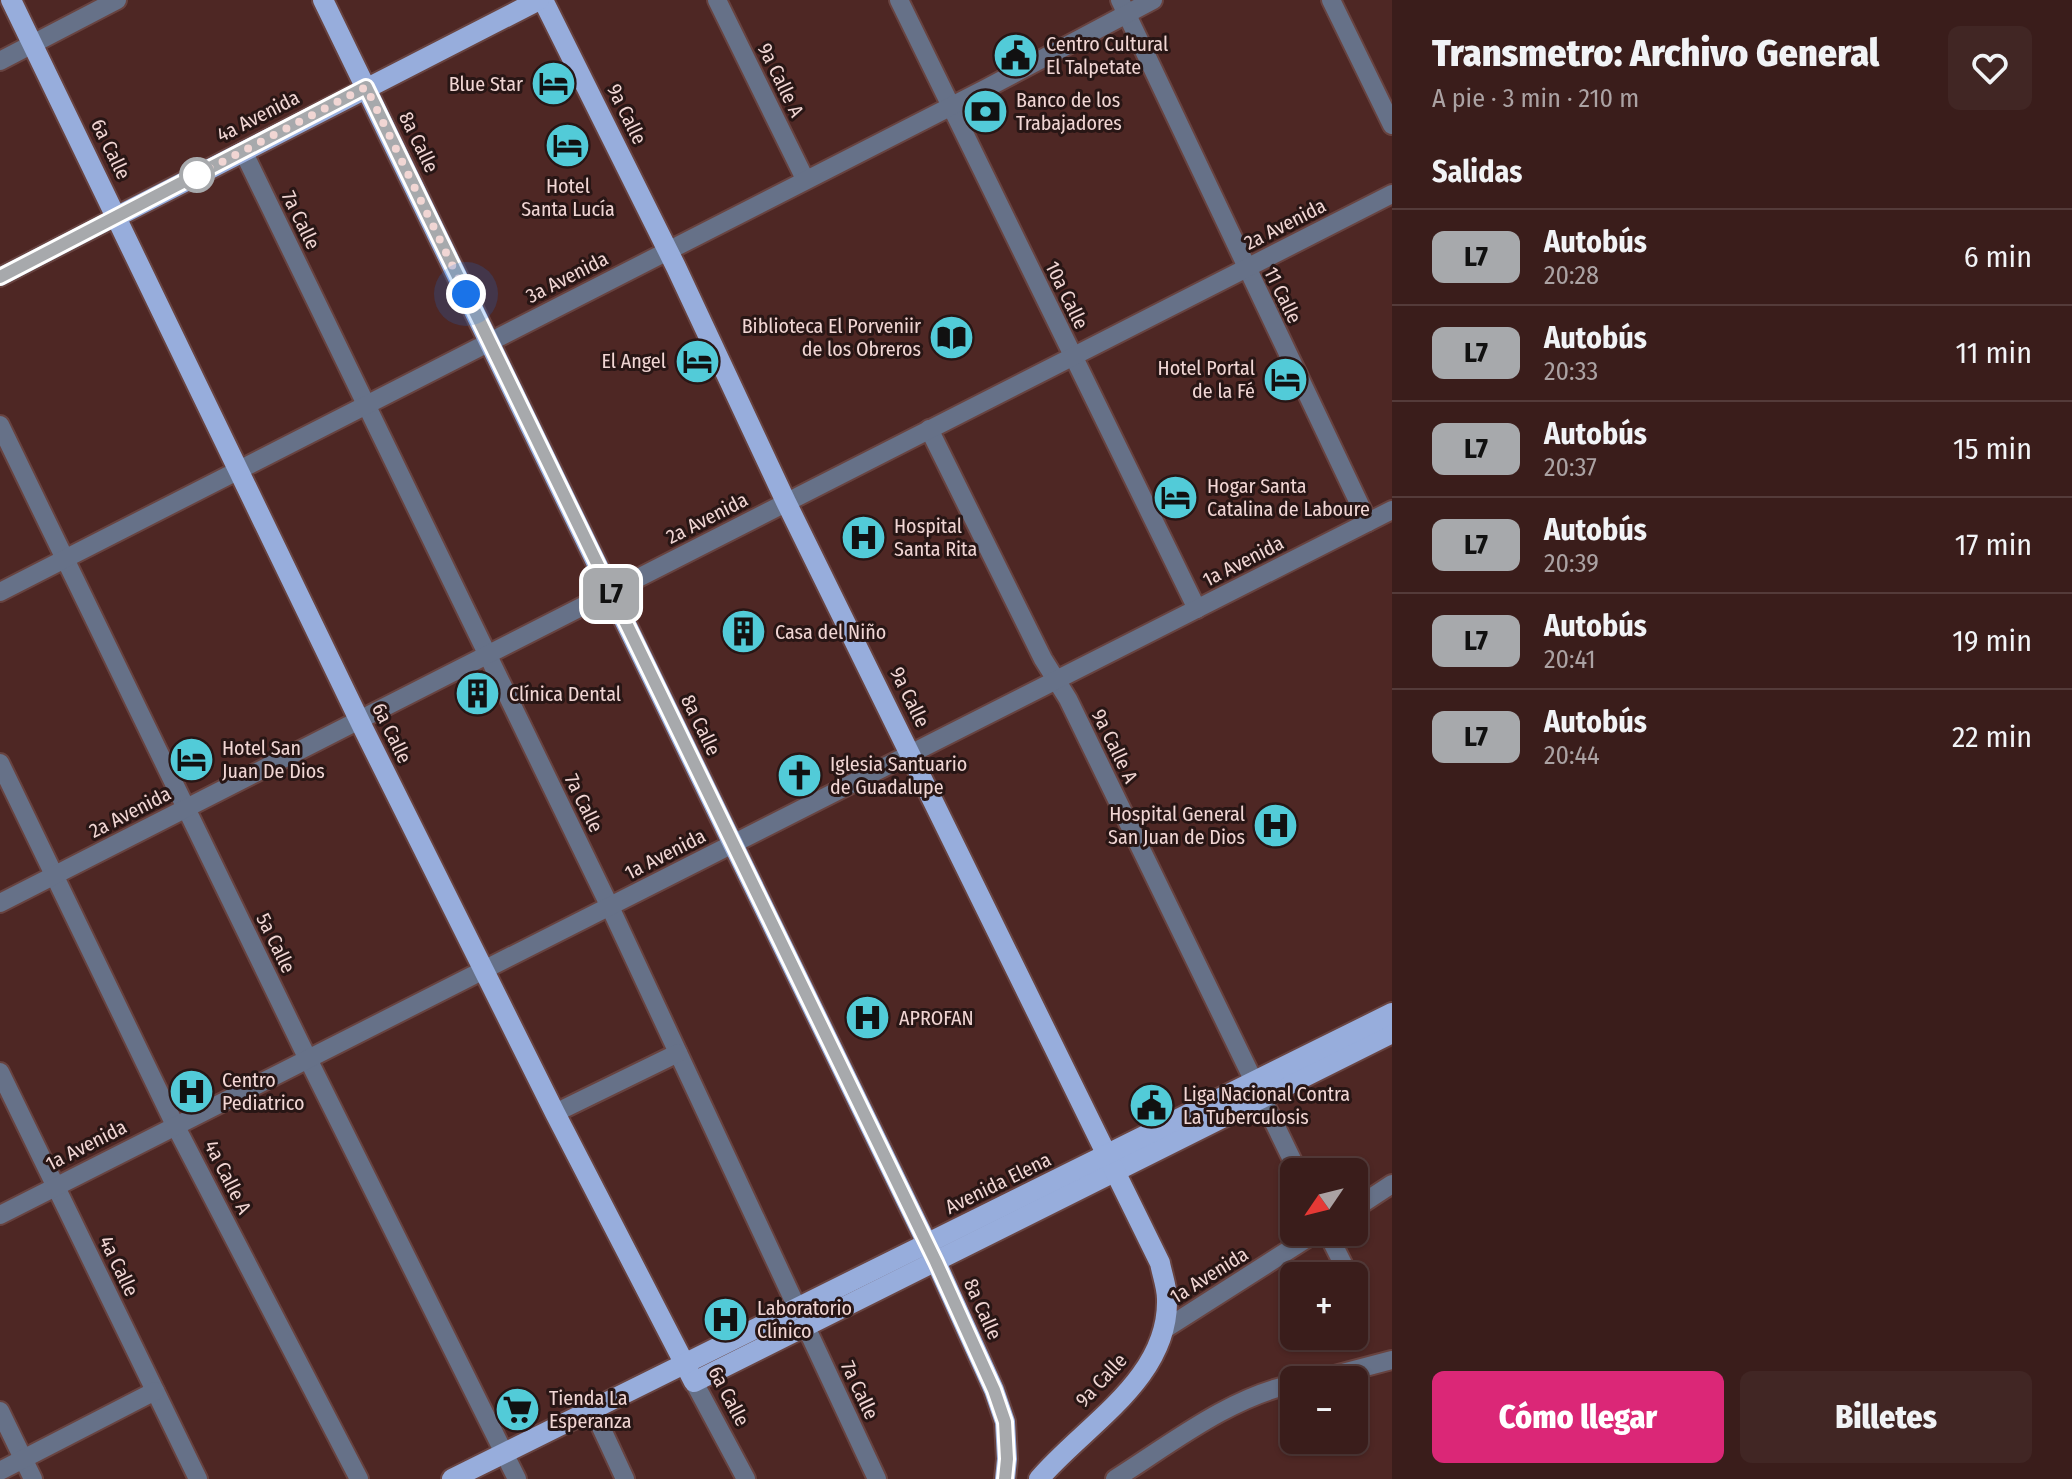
<!DOCTYPE html>
<html lang="es">
<meta charset="utf-8">
<style>
:root{--surface:#3a1d1b;--page:#412624;--text:#f1f3f6;--muted:#aba2a3;--line:#543b3a;--accent:#db2777}
body{margin:0;font-family:"Fira Sans Condensed",sans-serif;background:var(--page);color:var(--text);height:100vh;display:flex;flex-direction:column;font-size:30px;white-space:nowrap}
*{box-sizing:border-box;margin:0}
p{font-size:26px;color:var(--muted)}
.icon{flex:none;width:44px;height:44px;fill:none;stroke:currentColor;stroke-width:2;stroke-linecap:round;stroke-linejoin:round}
.map{position:relative;flex:1;overflow:hidden}
.details{display:flex;flex-direction:column;background:var(--surface);width:680px}
.details>*{flex:none}
.badge{padding:0 16px;border-radius:12px;font-size:28px;line-height:52px}
.needle{width:52px;rotate:235deg}
.fabs{position:absolute;left:1280px;top:1158px;display:grid;gap:16px}
.fabs a{display:grid;place-items:center;width:88px;height:88px;border-radius:12px;background:var(--surface);box-shadow:0 2px 6px #0004,0 0 0 2px var(--line);font-size:40px}
.you{position:absolute;width:40px;height:40px;margin:-20px;border:6px solid #fff;border-radius:50%;background:#1a73e8;box-shadow:0 0 0 12px #1a73e833}
.map>.badge{position:absolute;translate:-50% -50%;box-shadow:0 0 0 4px #fff}
h2{padding:0 40px;font-size:30px;line-height:72px}
.round{display:grid;place-items:center;flex:none;width:84px;height:84px;border-radius:12px;background:var(--page)}
.headline{display:flex;align-items:center;justify-content:space-between;height:136px;padding:0 40px}
h1{font-size:38px;font-weight:800;line-height:60px}
.cta{display:flex;gap:16px;margin-top:auto;padding:16px 40px}
.cta a{flex:1;height:92px;border-radius:12px;background:var(--accent);color:#fff;font-size:32px;font-weight:800;line-height:92px;text-align:center}
.cta a+a{background:var(--page);color:var(--text)}
ul{padding:0;list-style:none}
li{display:flex;align-items:center;gap:24px;height:96px;padding:0 40px;border-top:2px solid var(--line)}
li div{flex:1}
li b{display:block;font-size:30px}
li em{font-style:normal}
li .badge{min-width:88px;font-weight:700;text-align:center}
main{display:flex;flex:1;min-height:0}
.map>svg:first-child{display:block}
.lines{fill:none;stroke-linecap:round;stroke-linejoin:round}
.minor-casing{stroke:#684340;stroke-width:22}
.major-casing{stroke:#684340;stroke-width:24}
.minor{stroke:#667188;stroke-width:18}
.major{stroke:#97addc;stroke-width:20}
.line-casing{stroke:#fff;stroke-width:18}
.line{stroke:#a7a9ac;stroke-width:12}
.walk{stroke:#f1d6d4;stroke-width:8;stroke-dasharray:0 14.4}
.stop-dot{fill:#fff;stroke:#a7a9ac;stroke-width:4}
.labels{text-anchor:middle;dominant-baseline:central;stroke-width:6;stroke-linejoin:round;paint-order:stroke}
.poi-label{font-size:20px;fill:#f1d6d4;stroke:#281615;text-anchor:start}
.street-label{font-size:20px;fill:#f1d6d4;stroke:#281615}
</style>
<main>
<div class="map">
<svg width="1392" height="1479" viewBox="0 0 1392 1479">
<rect width="100%" height="100%" fill="#4e2724"/>
<g class="lines">
<defs>
<g id="minor">
<polyline points="717,0 805,179"/>
<polyline points="899,0 1197,609"/>
<polyline points="1120,0 1368,522"/>
<polyline points="1331,0 1392,125"/>
<polyline points="0,61 117,0"/>
<polyline points="243,151 610,907 877,1479"/>
<polyline points="0,277 116,217"/>
<polyline points="0,425 302,1047 517,1479"/>
<polyline points="929,429 1043,659 1068,699 1298,1172"/>
<polyline points="0,592 985,89 1153,0"/>
<polyline points="0,763 175,1125 359,1479"/>
<polyline points="0,903 1392,194"/>
<polyline points="0,1072 198,1479"/>
<polyline points="555,1113 678,1053"/>
<polyline points="1354,1209 1392,1184"/>
<polyline points="0,1215 1392,510"/>
<polyline points="1327,1232 1346,1270"/>
<polyline points="1165,1329 1317,1232"/>
<polyline points="1316,1380 1392,1360"/>
<polyline points="694,1382 746,1479"/>
<polyline points="593,1410 625,1479"/>
<polyline points="0,1411 33,1479"/>
<polyline points="0,1471 155,1391"/>
<path d="M 1115,1479 C 1169,1445 1231,1396 1294,1384"/>
</g>
<g id="major">
<polyline points="11,0 364,730 555,1113 694,1382 1392,1033"/>
<polyline points="323,0 936,1262 994,1390 1005,1422 1007,1459 1005,1479"/>
<path d="M 543,0 L 676,267 L 786,502 L 1160,1263 C 1162,1274 1167,1287 1167,1299 C 1169,1379 1085,1425 1039,1479"/>
<polyline points="116,217 539,0"/>
<polyline points="452,1479 1392,1013"/>
</g>
</defs>
<use href="#minor" class="minor-casing"/>
<use href="#major" class="major-casing"/>
<use href="#minor" class="minor"/>
<use href="#major" class="major"/>
</g>
<g class="lines">
<defs>
<polyline id="line" points="0,277 366,87 936,1262 994,1390 1005,1422 1007,1459 1005,1479"/>
</defs>
<use href="#line" class="line-casing"/>
<use href="#line" class="line"/>
<polyline class="walk" points="197,175 366,87 466,294"/>
</g>
<defs>
<symbol id="civic-disc" viewBox="-11 -11 22 22"><circle r="9.5" fill="#52cbd8" stroke="#281615"/><path d="M-.6-6.5H3V-4.5H.6V-3L4-1V1h2V6H-6V1h2V-1L-.6-3ZM-1.2 2.5V6h2.4V2.5Z" fill="#111"/></symbol>
<symbol id="hotel-disc" viewBox="-11 -11 22 22"><circle r="9.5" fill="#52cbd8" stroke="#281615"/><path d="M-6-4.5h1.5V1H6V5H4.5V3h-9V5H-6ZM-4 0a1.8 1.8 0 1 1 3.6 0ZM.5 0V-2.5h3Q6-2.5 6 0Z" fill="#111"/></symbol>
<symbol id="bank-disc" viewBox="-11 -11 22 22"><circle r="9.5" fill="#52cbd8" stroke="#281615"/><path d="M-6-4H6V4H-6ZM0-2.3a2.3 2.3 0 1 0 0 4.6a2.3 2.3 0 1 0 0-4.6Z" fill="#111"/></symbol>
<symbol id="library-disc" viewBox="-11 -11 22 22"><circle r="9.5" fill="#52cbd8" stroke="#281615"/><path d="M-6-4Q-3-5.5-.7-3.5V5Q-3 3-6 4ZM6-4Q3-5.5 .7-3.5V5Q3 3 6 4Z" fill="#111"/></symbol>
<symbol id="hospital-disc" viewBox="-11 -11 22 22"><circle r="9.5" fill="#52cbd8" stroke="#281615"/><path d="M-5-5h3v3.5h4V-5h3V5h-3V1.5h-4V5h-3Z" fill="#111"/></symbol>
<symbol id="building-disc" viewBox="-11 -11 22 22"><circle r="9.5" fill="#52cbd8" stroke="#281615"/><path d="M-4-6H4V6H1V3H-1V6H-4ZM-2.5-4.3h1.7v1.8h-1.7ZM.8-4.3h1.7v1.8H.8ZM-2.5-1h1.7V.8h-1.7ZM.8-1h1.7V.8H.8Z" fill="#111"/></symbol>
<symbol id="church-disc" viewBox="-11 -11 22 22"><circle r="9.5" fill="#52cbd8" stroke="#281615"/><path d="M-1.2-6h2.4v3.5h3.3v2.4h-3.3V6h-2.4V-.1h-3.3v-2.4h3.3Z" fill="#111"/></symbol>
<symbol id="supermarket-disc" viewBox="-11 -11 22 22"><circle r="9.5" fill="#52cbd8" stroke="#281615"/><path d="M-6-5.5h2.5l.6 2H6L4.5 2H-2.5L-4.4-4H-6ZM-1.5 3.2a1.3 1.3 0 1 0 .1 0ZM3 3.2a1.3 1.3 0 1 0 .1 0Z" fill="#111"/></symbol>
</defs>
<g fill-rule="evenodd">
<use href="#civic-disc" x="990" y="30" width="51" height="51"/>
<use href="#hotel-disc" x="528" y="58" width="51" height="51"/>
<use href="#bank-disc" x="960" y="86" width="51" height="51"/>
<use href="#hotel-disc" x="542" y="120" width="51" height="51"/>
<use href="#library-disc" x="926" y="312" width="51" height="51"/>
<use href="#hotel-disc" x="672" y="336" width="51" height="51"/>
<use href="#hotel-disc" x="1260" y="354" width="51" height="51"/>
<use href="#hotel-disc" x="1150" y="472" width="51" height="51"/>
<use href="#hospital-disc" x="838" y="512" width="51" height="51"/>
<use href="#building-disc" x="718" y="606" width="51" height="51"/>
<use href="#building-disc" x="452" y="668" width="51" height="51"/>
<use href="#hotel-disc" x="166" y="734" width="51" height="51"/>
<use href="#church-disc" x="774" y="750" width="51" height="51"/>
<use href="#hospital-disc" x="1250" y="800" width="51" height="51"/>
<use href="#hospital-disc" x="842" y="992" width="51" height="51"/>
<use href="#hospital-disc" x="166" y="1066" width="51" height="51"/>
<use href="#civic-disc" x="1126" y="1080" width="51" height="51"/>
<use href="#hospital-disc" x="700" y="1294" width="51" height="51"/>
<use href="#supermarket-disc" x="492" y="1384" width="51" height="51"/>
</g>
<circle class="stop-dot" cx="197" cy="175" r="16"/>
<g class="labels">
<g class="poi-label">
<text x="1046" y="44">Centro Cultural<tspan x="1046" dy="23">El Talpetate</tspan></text>
<text x="523" y="84" text-anchor="end">Blue Star</text>
<text x="1016" y="100">Banco de los<tspan x="1016" dy="23">Trabajadores</tspan></text>
<text x="568" y="186" text-anchor="middle">Hotel<tspan x="568" dy="23">Santa Lucía</tspan></text>
<text x="921" y="326" text-anchor="end">Biblioteca El Porveniir<tspan x="921" dy="23">de los Obreros</tspan></text>
<text x="666" y="361" text-anchor="end">El Angel</text>
<text x="1255" y="368" text-anchor="end">Hotel Portal<tspan x="1255" dy="23">de la Fé</tspan></text>
<text x="1207" y="486">Hogar Santa<tspan x="1207" dy="23">Catalina de Laboure</tspan></text>
<text x="894" y="526">Hospital<tspan x="894" dy="23">Santa Rita</tspan></text>
<text x="775" y="632">Casa del Niño</text>
<text x="509" y="694">Clínica Dental</text>
<text x="222" y="748">Hotel San<tspan x="222" dy="23">Juan De Dios</tspan></text>
<text x="830" y="764">Iglesia Santuario<tspan x="830" dy="23">de Guadalupe</tspan></text>
<text x="1245" y="814" text-anchor="end">Hospital General<tspan x="1245" dy="23">San Juan de Dios</tspan></text>
<text x="899" y="1018">APROFAN</text>
<text x="222" y="1080">Centro<tspan x="222" dy="23">Pediatrico</tspan></text>
<text x="1183" y="1094">Liga Nacional Contra<tspan x="1183" dy="23">La Tuberculosis</tspan></text>
<text x="757" y="1308">Laboratorio<tspan x="757" dy="23">Clínico</tspan></text>
<text x="549" y="1398">Tienda La<tspan x="549" dy="23">Esperanza</tspan></text>
</g>
<g class="street-label">
<text transform="translate(781 80) rotate(64)">9a Calle A</text>
<text transform="translate(627 114) rotate(64)">9a Calle</text>
<text transform="translate(258 116) rotate(-27)">4a Avenida</text>
<text transform="translate(419 142) rotate(64)">8a Calle</text>
<text transform="translate(111 149) rotate(64)">6a Calle</text>
<text transform="translate(301 220) rotate(64)">7a Calle</text>
<text transform="translate(1285 224) rotate(-27)">2a Avenida</text>
<text transform="translate(567 277) rotate(-27)">3a Avenida</text>
<text transform="translate(1067 295) rotate(64)">10a Calle</text>
<text transform="translate(1283 295) rotate(64)">11 Calle</text>
<text transform="translate(707 518) rotate(-27)">2a Avenida</text>
<text transform="translate(1243 561) rotate(-27)">1a Avenida</text>
<text transform="translate(910 697) rotate(64)">9a Calle</text>
<text transform="translate(701 725) rotate(64)">8a Calle</text>
<text transform="translate(392 733) rotate(64)">6a Calle</text>
<text transform="translate(1115 746) rotate(64)">9a Calle A</text>
<text transform="translate(584 803) rotate(64)">7a Calle</text>
<text transform="translate(130 812) rotate(-27)">2a Avenida</text>
<text transform="translate(665 854) rotate(-27)">1a Avenida</text>
<text transform="translate(276 943) rotate(64)">5a Calle</text>
<text transform="translate(86 1145) rotate(-27)">1a Avenida</text>
<text transform="translate(228 1177) rotate(63)">4a Calle A</text>
<text transform="translate(998 1183) rotate(-26)">Avenida Elena</text>
<text transform="translate(119 1266) rotate(64)">4a Calle</text>
<text transform="translate(1209 1275) rotate(-32)">1a Avenida</text>
<text transform="translate(983 1309) rotate(66)">8a Calle</text>
<text transform="translate(1101 1380) rotate(-47)">9a Calle</text>
<text transform="translate(860 1390) rotate(65)">7a Calle</text>
<text transform="translate(729 1396) rotate(62)">6a Calle</text>
</g>
</g>
</svg>
<div class="fabs">
<a><svg class="needle" viewBox="-14 -14 28 28"><path d="M0-13l5 13h-10z" fill="#e53935"/><path d="M0 13l5-13h-10z" fill="#aba2a3"/></svg></a>
<a>+</a>
<a>−</a>
</div>
<div class="you" style="left:466px;top:294px"></div>
<b class="badge" style="left:611px;top:594px;background:#a7a9ac;color:#111">L7</b>
</div>
<section class="details">
<div class="headline"><div><h1>Transmetro: Archivo General</h1><p>A pie · 3 min · 210 m</p></div><a class="round"><svg class="icon" aria-label="heart" viewBox="0 0 24 24"><path d="M12 20l-8-8c-3-5 5-10 8-4 3-6 11-1 8 4z"/></svg></a></div>
<h2>Salidas</h2>
<ul>
<li><span class="badge" style="background:#a7a9ac;color:#111">L7</span><div><b>Autobús</b><p>20:28</p></div><em>6 min</em></li>
<li><span class="badge" style="background:#a7a9ac;color:#111">L7</span><div><b>Autobús</b><p>20:33</p></div><em>11 min</em></li>
<li><span class="badge" style="background:#a7a9ac;color:#111">L7</span><div><b>Autobús</b><p>20:37</p></div><em>15 min</em></li>
<li><span class="badge" style="background:#a7a9ac;color:#111">L7</span><div><b>Autobús</b><p>20:39</p></div><em>17 min</em></li>
<li><span class="badge" style="background:#a7a9ac;color:#111">L7</span><div><b>Autobús</b><p>20:41</p></div><em>19 min</em></li>
<li><span class="badge" style="background:#a7a9ac;color:#111">L7</span><div><b>Autobús</b><p>20:44</p></div><em>22 min</em></li>
</ul>
<div class="cta"><a>Cómo llegar</a><a>Billetes</a></div>
</section>
</main>
